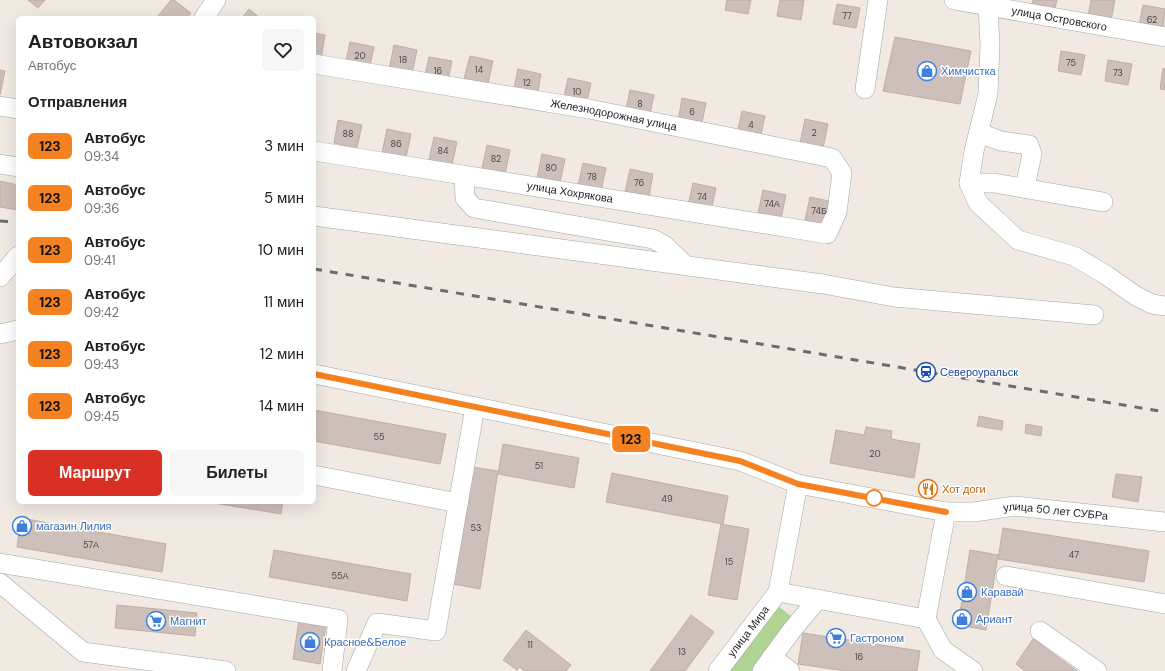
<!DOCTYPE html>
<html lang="ru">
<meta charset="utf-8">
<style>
:root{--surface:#fff;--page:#f6f6f6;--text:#202124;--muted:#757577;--accent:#d93025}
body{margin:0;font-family:"DM Sans",sans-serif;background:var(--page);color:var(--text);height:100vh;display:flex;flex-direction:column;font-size:15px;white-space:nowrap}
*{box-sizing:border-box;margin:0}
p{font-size:13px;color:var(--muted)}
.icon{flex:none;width:22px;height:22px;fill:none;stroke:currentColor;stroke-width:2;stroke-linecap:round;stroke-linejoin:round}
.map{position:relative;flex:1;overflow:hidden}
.drawer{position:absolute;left:16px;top:16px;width:300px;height:488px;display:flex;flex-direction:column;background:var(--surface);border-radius:6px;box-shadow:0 4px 16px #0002}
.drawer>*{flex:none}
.badge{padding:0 8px;border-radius:6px;font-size:14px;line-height:26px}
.map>.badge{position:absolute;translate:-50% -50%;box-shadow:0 0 0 2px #fff}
h2{padding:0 12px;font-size:15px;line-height:36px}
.round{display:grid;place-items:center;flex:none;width:42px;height:42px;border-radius:6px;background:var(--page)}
.summary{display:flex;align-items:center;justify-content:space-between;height:68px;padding:0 12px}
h1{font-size:19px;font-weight:700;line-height:30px}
.action{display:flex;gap:8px;margin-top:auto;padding:8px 12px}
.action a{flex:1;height:46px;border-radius:6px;background:var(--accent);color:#fff;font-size:16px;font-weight:700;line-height:46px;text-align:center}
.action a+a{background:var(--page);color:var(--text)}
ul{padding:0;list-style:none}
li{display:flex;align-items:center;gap:12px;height:52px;padding:0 12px}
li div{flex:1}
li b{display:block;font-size:15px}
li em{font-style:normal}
li .badge{min-width:44px;font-weight:700;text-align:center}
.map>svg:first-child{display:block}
.forest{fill:#afd494}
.building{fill:#cdbfb9;stroke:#c4aea4}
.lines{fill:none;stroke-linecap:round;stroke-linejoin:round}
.minor-casing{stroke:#a5a5a5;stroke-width:20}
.minor{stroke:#fff;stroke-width:19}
.rail{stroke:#6c6c6c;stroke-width:3;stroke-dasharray:8 8;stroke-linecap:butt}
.line-casing{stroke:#fff;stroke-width:9}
.line{stroke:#f58220;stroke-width:6}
.stop-dot{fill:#fff;stroke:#f58220;stroke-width:2}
.labels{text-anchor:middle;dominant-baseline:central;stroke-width:3;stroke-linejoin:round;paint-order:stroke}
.number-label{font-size:9px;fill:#4a4645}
.street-label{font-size:11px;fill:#1e1e1e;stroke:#fff}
.shop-label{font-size:11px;fill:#366cbe;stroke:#fff;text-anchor:start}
.transit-label{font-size:11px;fill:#164399;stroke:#fff;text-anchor:start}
.food-label{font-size:11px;fill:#c56008;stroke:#fff;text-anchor:start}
</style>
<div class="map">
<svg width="1165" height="671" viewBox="0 0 1165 671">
<rect width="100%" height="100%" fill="#f0eae3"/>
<polygon class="forest" points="778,606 792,617 752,671 729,671"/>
<g class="building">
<polygon points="28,0 45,0 38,8"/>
<polygon points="171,0 174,0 191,13 187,18 157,17"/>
<polygon points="727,0 751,0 748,14 725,10"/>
<polygon points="780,0 804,0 801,20 777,16"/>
<polygon points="1033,0 1057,0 1055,8 1032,4"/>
<polygon points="1091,0 1115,0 1111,20 1088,16"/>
<polygon points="837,4 860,8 856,28 833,24"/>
<polygon points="1143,5 1165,9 1163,30 1139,26"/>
<polygon points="249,9 260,18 242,18"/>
<polygon points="314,33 325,35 321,59 314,57"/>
<polygon points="895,37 971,51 960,104 883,91"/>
<polygon points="350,42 374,47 369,70 345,65"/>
<polygon points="394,45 417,50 412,74 389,69"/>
<polygon points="1061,51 1085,55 1081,75 1058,71"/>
<polygon points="470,56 493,61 488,84 464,79"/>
<polygon points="429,57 452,61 447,85 424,80"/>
<polygon points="1108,60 1132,64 1128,85 1105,81"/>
<polygon points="1163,68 1165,69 1165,90 1160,89"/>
<polygon points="518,69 541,74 537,97 513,92"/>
<polygon points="0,70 5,71 0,95"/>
<polygon points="568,78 591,83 586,106 563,102"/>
<polygon points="630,90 654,95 649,118 625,113"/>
<polygon points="682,98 706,103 701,127 678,122"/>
<polygon points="742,111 765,116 760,139 737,134"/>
<polygon points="805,119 828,124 823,148 800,143"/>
<polygon points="338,120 362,125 357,148 334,143"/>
<polygon points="387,129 411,134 406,158 382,153"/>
<polygon points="434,137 457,142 452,165 429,160"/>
<polygon points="487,145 510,150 505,174 482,168"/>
<polygon points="542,154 565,159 560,183 537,178"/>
<polygon points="583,163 606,168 601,191 578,186"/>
<polygon points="630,169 653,174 649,197 625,192"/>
<polygon points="0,181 18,185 18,210 0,207"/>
<polygon points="693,183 716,188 711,211 688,206"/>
<polygon points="763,190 786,195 781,219 758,214"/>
<polygon points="810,197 833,202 828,225 805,220"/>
<polygon points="314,410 446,434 440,464 314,441"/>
<polygon points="979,416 1003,421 1002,430 977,426"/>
<polygon points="1026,424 1042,427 1041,436 1025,433"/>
<polygon points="866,427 892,431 891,439 920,444 914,478 830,463 836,430 864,435"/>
<polygon points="503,444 579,458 574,488 498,474"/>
<polygon points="472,467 498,471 480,589 453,584"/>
<polygon points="612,473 728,496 723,524 606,502"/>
<polygon points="1116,474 1142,477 1138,502 1112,497"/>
<polygon points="208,502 283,502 281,514"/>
<polygon points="21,518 166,544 162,572 17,547"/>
<polygon points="721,524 749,529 737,600 708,595"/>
<polygon points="1003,528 1149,551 1144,582 998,559"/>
<polygon points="274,550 411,574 407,601 269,577"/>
<polygon points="970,550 998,555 986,630 958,625"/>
<polygon points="117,605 197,613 195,636 115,628"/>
<polygon points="691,615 714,632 685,671 650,671"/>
<polygon points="299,620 326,625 320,664 293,659"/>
<polygon points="526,630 571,665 566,671 525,671 519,667 517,670 503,660"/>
<polygon points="803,633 920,651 917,671 846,671 798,664"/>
<polygon points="1033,639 1077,671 1025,671 1016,664"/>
</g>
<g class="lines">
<defs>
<g id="minor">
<path id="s1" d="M 954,0 L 1165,37"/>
<polyline points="988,7 990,44 988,94 974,151 969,183 978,203 1018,240 1074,256 1106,275 1136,296 1152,304 1165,306"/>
<polyline points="204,18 216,0"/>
<path id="s2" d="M 314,64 L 589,109 L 832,158 L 842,173 L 837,212 L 827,234 L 314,151"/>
<polyline points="865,89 878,0"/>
<polyline points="0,106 18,109"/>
<polyline points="979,133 1001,141 1029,145 1032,154 1025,187"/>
<polyline points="0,164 18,167"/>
<polyline points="464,175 465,198 474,208 653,239 664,245 685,265"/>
<polyline points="969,183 994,183 1103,202"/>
<polyline points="314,216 823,284 894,297 1094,315"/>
<polyline points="0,277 18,256"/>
<polyline points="0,334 18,330"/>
<path id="s3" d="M 314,374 L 740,461 L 798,484 L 946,512 L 974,512 L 1015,506 L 1165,522"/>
<polyline points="314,475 458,503"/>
<polyline points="0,563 338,619 332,671"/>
<polyline points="1006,576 1165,604"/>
<polyline points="0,583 83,652 226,671"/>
<polyline points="778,592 926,619"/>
<polyline points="926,619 946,512"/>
<polyline points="926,619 943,650 973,671"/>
<polyline points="1040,631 1097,671"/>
<polyline points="772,657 790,671"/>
<polyline points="356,671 377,623 436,631 475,407"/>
<path id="s4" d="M 718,671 L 778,592 L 798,484"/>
<polyline points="762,671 792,630 818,599"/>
</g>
</defs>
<use href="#minor" class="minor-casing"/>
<use href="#minor" class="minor"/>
<g class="rail">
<polyline points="0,221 18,222"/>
<polyline points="314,269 1165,412"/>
</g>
</g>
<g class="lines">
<defs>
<polyline id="line" points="314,374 740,461 798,484 946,512"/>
</defs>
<use href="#line" class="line-casing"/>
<use href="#line" class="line"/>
</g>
<defs>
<symbol id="shop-ring" viewBox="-11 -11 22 22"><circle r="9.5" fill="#fff" stroke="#3f7fe0" stroke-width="1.5"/><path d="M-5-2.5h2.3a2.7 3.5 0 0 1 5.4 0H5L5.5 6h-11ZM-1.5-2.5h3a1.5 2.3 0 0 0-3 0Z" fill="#3f7fe0"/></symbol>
<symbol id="station-ring" viewBox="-11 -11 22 22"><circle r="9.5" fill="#fff" stroke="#1a4fb4" stroke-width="1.5"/><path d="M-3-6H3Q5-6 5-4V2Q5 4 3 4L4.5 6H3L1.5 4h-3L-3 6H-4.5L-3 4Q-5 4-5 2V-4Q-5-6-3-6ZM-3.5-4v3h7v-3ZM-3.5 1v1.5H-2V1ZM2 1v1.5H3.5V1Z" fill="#1a4fb4"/></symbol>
<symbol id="restaurant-ring" viewBox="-11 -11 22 22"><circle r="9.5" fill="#fff" stroke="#e8710a" stroke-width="1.5"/><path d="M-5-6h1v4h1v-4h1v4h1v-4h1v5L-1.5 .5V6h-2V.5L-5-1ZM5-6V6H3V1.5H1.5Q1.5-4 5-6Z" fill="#e8710a"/></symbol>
<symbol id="supermarket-ring" viewBox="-11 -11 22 22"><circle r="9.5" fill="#fff" stroke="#3f7fe0" stroke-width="1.5"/><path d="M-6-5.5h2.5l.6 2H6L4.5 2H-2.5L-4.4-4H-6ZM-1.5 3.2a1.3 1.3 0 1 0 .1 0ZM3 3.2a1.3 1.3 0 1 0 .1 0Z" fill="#3f7fe0"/></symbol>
</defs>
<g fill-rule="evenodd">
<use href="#shop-ring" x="916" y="60" width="22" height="22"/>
<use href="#station-ring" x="915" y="361" width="22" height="22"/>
<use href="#restaurant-ring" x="917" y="478" width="22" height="22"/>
<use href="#shop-ring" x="11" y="515" width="22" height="22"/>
<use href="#shop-ring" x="956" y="581" width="22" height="22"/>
<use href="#shop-ring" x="951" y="608" width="22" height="22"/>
<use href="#supermarket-ring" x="145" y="610" width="22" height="22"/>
<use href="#supermarket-ring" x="825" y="627" width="22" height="22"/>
<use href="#shop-ring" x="299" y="631" width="22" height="22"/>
</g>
<circle class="stop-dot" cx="874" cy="498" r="8"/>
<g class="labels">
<g class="number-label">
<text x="847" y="16">77</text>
<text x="1152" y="20">62</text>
<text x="360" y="56">20</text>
<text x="403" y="60">18</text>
<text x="1071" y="63">75</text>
<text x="479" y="70">14</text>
<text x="438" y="71">16</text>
<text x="1118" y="73">73</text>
<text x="527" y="83">12</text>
<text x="577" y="92">10</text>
<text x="640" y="104">8</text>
<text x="692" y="112">6</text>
<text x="751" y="125">4</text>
<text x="814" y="133">2</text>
<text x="348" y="134">88</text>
<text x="396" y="144">86</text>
<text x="443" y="151">84</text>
<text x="496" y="159">82</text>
<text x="551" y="168">80</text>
<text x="592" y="177">78</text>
<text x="639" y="183">76</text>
<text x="702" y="197">74</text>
<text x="772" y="204">74А</text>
<text x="819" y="211">74Б</text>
<text x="379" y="437">55</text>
<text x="875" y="454">20</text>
<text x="539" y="466">51</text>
<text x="667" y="499">49</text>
<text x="476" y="528">53</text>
<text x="91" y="545">57А</text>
<text x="1074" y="555">47</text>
<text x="729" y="562">15</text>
<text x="340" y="576">55А</text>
<text x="530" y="645">11</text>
<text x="682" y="652">13</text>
<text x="859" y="657">16</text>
</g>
<g class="street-label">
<text stroke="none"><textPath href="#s1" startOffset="107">улица Островского</textPath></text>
<text stroke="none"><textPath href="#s2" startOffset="304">Железнодорожная улица</textPath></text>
<text transform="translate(570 192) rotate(9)">улица Хохрякова</text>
<text stroke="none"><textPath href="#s3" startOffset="758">улица 50 лет СУБРа</textPath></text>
<text stroke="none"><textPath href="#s4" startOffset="50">улица Мира</textPath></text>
</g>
<g class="shop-label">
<text x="941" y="71">Химчистка</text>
<text x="36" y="526">магазин Лилия</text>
<text x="981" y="592">Каравай</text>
<text x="976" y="619">Ариант</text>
<text x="170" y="621">Магнит</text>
<text x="850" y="638">Гастроном</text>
<text x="324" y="642">Красное&amp;Белое</text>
</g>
<g class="transit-label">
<text x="940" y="372">Североуральск</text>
</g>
<g class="food-label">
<text x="942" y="489">Хот доги</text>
</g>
</g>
</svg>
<b class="badge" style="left:631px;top:439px;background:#f58220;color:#111">123</b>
<section class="drawer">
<div class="summary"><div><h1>Автовокзал</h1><p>Автобус</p></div><a class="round"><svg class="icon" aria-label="heart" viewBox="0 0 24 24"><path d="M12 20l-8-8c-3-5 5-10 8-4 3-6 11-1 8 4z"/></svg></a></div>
<h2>Отправления</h2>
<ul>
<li><span class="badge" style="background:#f58220;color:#111">123</span><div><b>Автобус</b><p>09:34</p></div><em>3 мин</em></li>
<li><span class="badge" style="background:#f58220;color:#111">123</span><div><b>Автобус</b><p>09:36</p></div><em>5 мин</em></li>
<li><span class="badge" style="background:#f58220;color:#111">123</span><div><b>Автобус</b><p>09:41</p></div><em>10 мин</em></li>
<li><span class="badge" style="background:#f58220;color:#111">123</span><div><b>Автобус</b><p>09:42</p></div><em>11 мин</em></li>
<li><span class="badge" style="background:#f58220;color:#111">123</span><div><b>Автобус</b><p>09:43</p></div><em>12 мин</em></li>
<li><span class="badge" style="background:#f58220;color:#111">123</span><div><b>Автобус</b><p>09:45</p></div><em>14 мин</em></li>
</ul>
<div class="action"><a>Маршрут</a><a>Билеты</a></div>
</section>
</div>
